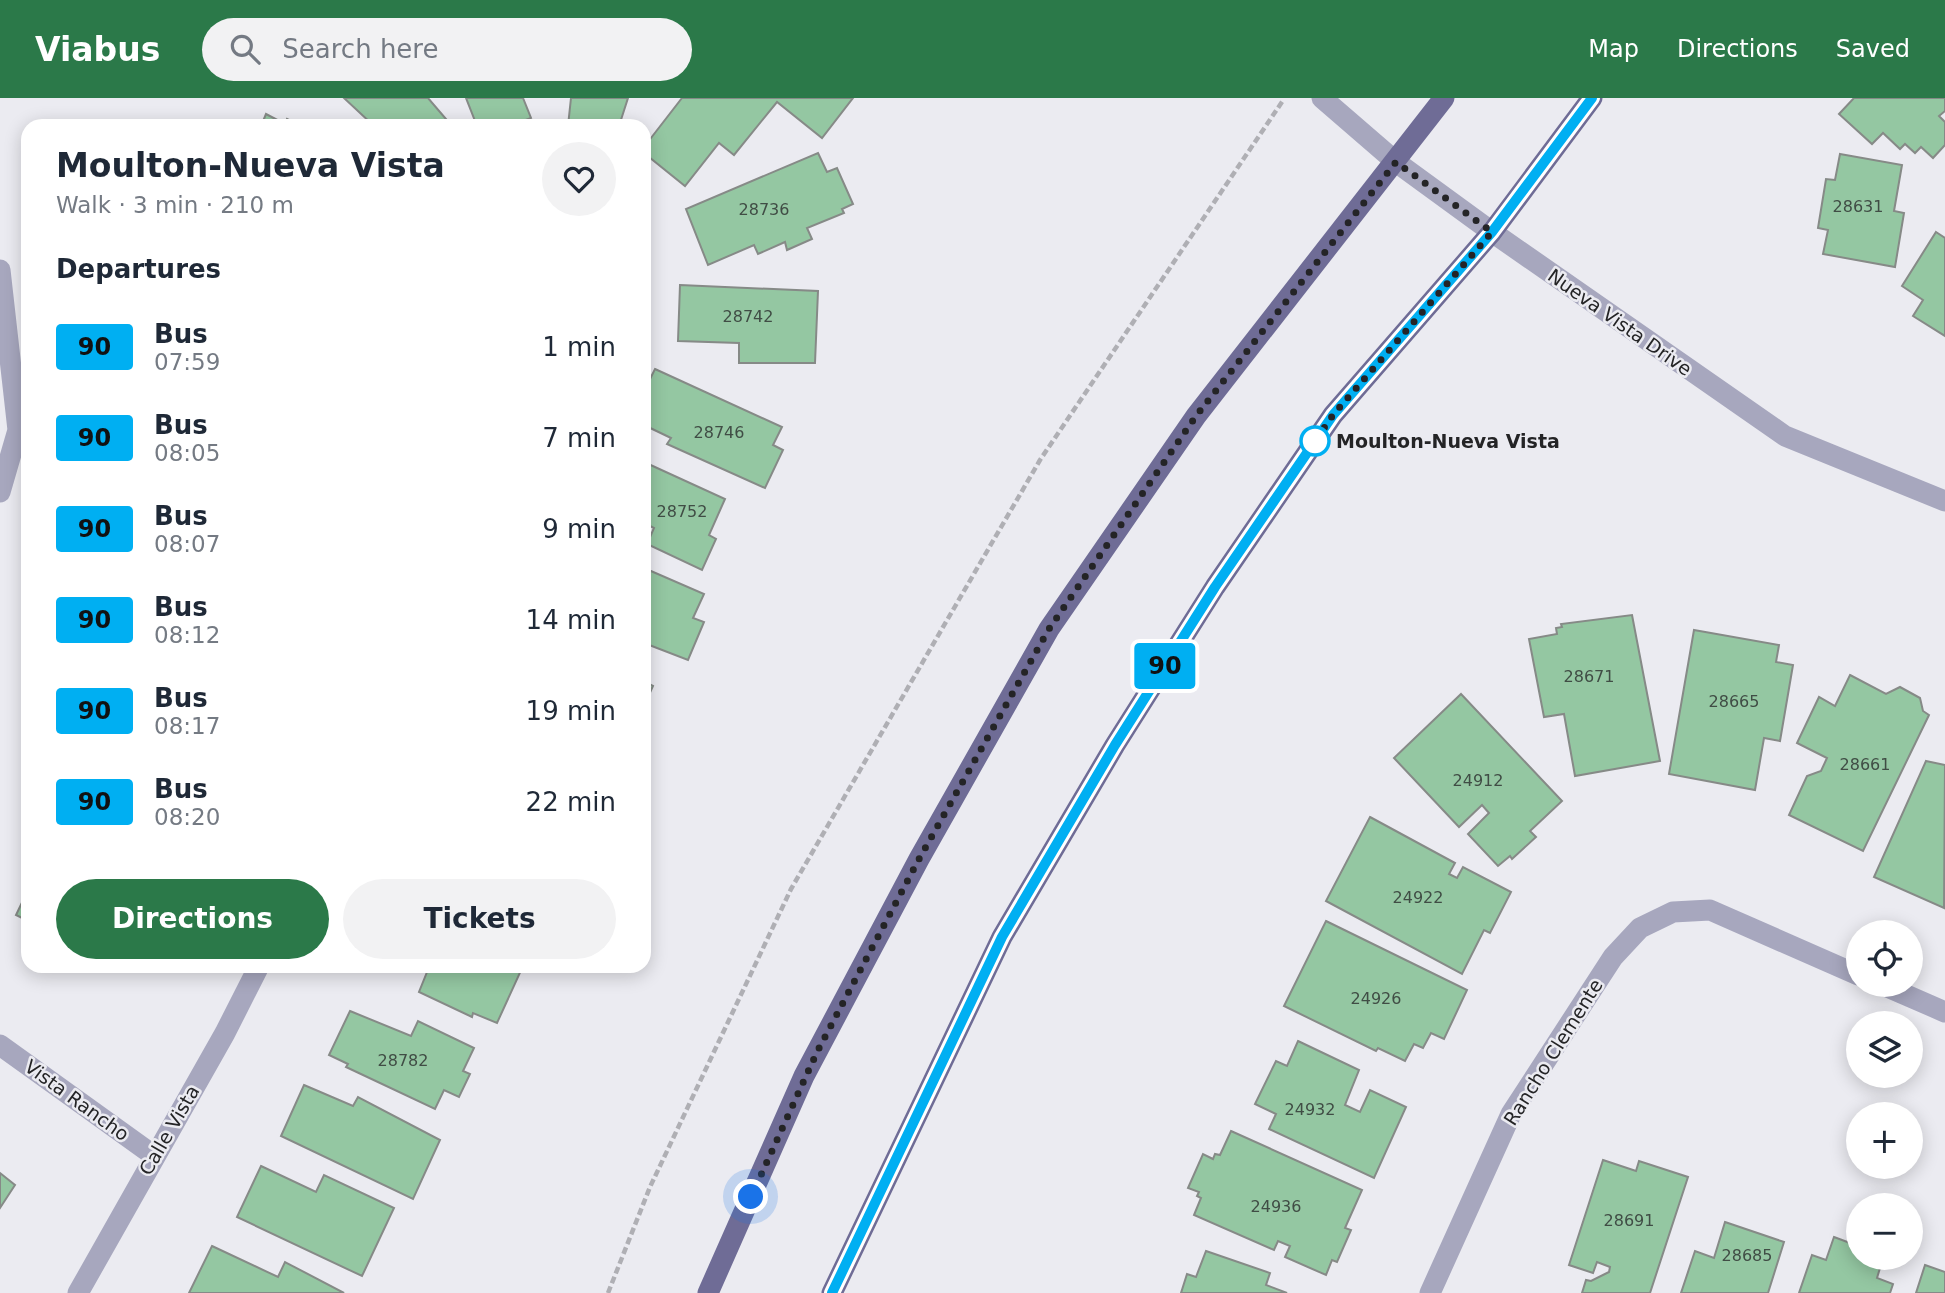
<!DOCTYPE html>
<meta charset="utf-8">
<style>
:root{--surface:#fff;--page:#f2f2f3;--text:#1f2937;--muted:#747a83;--accent:#2b7949}
body{margin:0;font-family:"DejaVu Sans",sans-serif;background:var(--page);color:var(--text);height:100vh;display:flex;flex-direction:column;font-size:26px;white-space:nowrap}
*{box-sizing:border-box;margin:0}
p{font-size:23px;color:var(--muted)}
.icon{flex:none;width:38px;height:38px;fill:none;stroke:currentColor;stroke-width:2;stroke-linecap:round;stroke-linejoin:round}
.map{position:relative;flex:1;overflow:hidden}
.drawer{position:absolute;left:21px;top:21px;width:630px;height:854px;display:flex;flex-direction:column;background:var(--surface);border-radius:21px;box-shadow:0 4px 18px #0003}
.drawer>*{flex:none}
.badge{padding:0 14px;border-radius:5px;font-size:24px;line-height:46px}
.tools{position:absolute;left:1846px;top:822px;display:grid;gap:14px}
.tools a{display:grid;place-items:center;width:77px;height:77px;border-radius:50%;background:var(--surface);box-shadow:0 4px 18px #0003;font-size:35px}
.you{position:absolute;width:35px;height:35px;margin:-18px;border:5px solid #fff;border-radius:50%;background:#1a73e8;box-shadow:0 0 0 10px #1a73e833}
.map>.badge{position:absolute;translate:-50% -50%;box-shadow:0 0 0 4px #fff}
h2{padding:0 35px;font-size:26px;line-height:63px}
.round{display:grid;place-items:center;flex:none;width:74px;height:74px;border-radius:37px;background:var(--page)}
.summary{display:flex;align-items:center;justify-content:space-between;height:119px;padding:0 35px}
h1{font-size:33px;font-weight:700;line-height:52px}
.button{display:flex;gap:14px;margin-top:auto;padding:14px 35px}
.button a{flex:1;height:80px;border-radius:42px;background:var(--accent);color:#fff;font-size:28px;font-weight:700;line-height:80px;text-align:center}
.button a+a{background:var(--page);color:var(--text)}
ul{padding:0;list-style:none}
li{display:flex;align-items:center;gap:21px;height:91px;padding:0 35px}
li div{flex:1}
li b{display:block;font-size:26px}
li em{font-style:normal}
li .badge{min-width:77px;font-weight:700;text-align:center}
header{display:flex;align-items:center;gap:42px;box-sizing:border-box;height:98px;padding:0 35px;background:var(--accent);color:#fff}
header strong{font-size:33px}
nav{display:flex;gap:38px;margin-inline-start:auto;font-size:24px}
.search{width:490px;height:63px;background:var(--page);display:flex;align-items:center;gap:18px;box-sizing:border-box;padding:0 24px;border-radius:38px;color:var(--muted);font-size:26px}
.map>svg:first-child{display:block}
.building{fill:#94c7a2;stroke:#868a87;stroke-width:2}
.lines{fill:none;stroke-linecap:round;stroke-linejoin:round}
.path{stroke:#afafb4;stroke-width:4.5;stroke-dasharray:7 3.5;stroke-linecap:butt}
.minor{stroke:#a7a7be;stroke-width:21}
.tertiary{stroke:#a7a7be;stroke-width:21}
.primary{stroke:#6f6c96;stroke-width:21}
.line-casing{stroke:#fff;stroke-width:16}
.line{stroke:#00aff2;stroke-width:10}
.walk{stroke:#242426;stroke-width:7;stroke-dasharray:0 12.6}
.stop-dot{fill:#fff;stroke:#00aff2;stroke-width:3.5}
.labels{text-anchor:middle;dominant-baseline:central;stroke-width:5;stroke-linejoin:round;paint-order:stroke}
.number-label{font-size:16px;fill:#404d45}
.street-label{font-size:19px;fill:#242426;stroke:#ebebf1}
.stop-label{font-size:19px;font-weight:bold;fill:#242426;stroke:#ebebf1;text-anchor:start}
</style>
<header>
<strong>Viabus</strong>
<div class="search"><svg class="icon" aria-label="search" viewBox="0 0 24 24"><circle cx="10" cy="10" r="6"/><path d="M15 15l6 6"/></svg>Search here</div>
<nav><a>Map</a><a>Directions</a><a>Saved</a></nav>
</header>
<div class="map">
<svg width="1945" height="1195" viewBox="0 0 1945 1195">
<rect width="100%" height="100%" fill="#ebebf1"/>
<g class="building">
<polygon points="344,0 428,0 446,21 440,28 374,28"/>
<polygon points="466,0 523,0 531,20 510,28 477,28"/>
<polygon points="571,0 628,0 619,28 568,28"/>
<polygon points="682,0 853,0 822,40 777,4 734,57 719,45 685,88 644,55 644,49"/>
<polygon points="1854,0 1945,0 1945,13 1939,18 1945,24 1945,47 1933,60 1921,49 1915,55 1905,46 1900,51 1883,35 1872,46 1839,16"/>
<polygon points="266,16 285,26 287,21 301,28 261,28"/>
<polygon points="818,55 827,74 837,70 853,106 842,111 844,115 807,130 812,141 787,152 785,144 758,156 754,147 708,167 686,111"/>
<polygon points="1840,56 1902,67 1894,113 1904,115 1895,169 1823,156 1828,132 1818,130 1826,81 1835,82"/>
<polygon points="1936,134 1945,140 1945,238 1913,218 1923,202 1902,188"/>
<polygon points="680,187 818,193 815,265 739,265 739,245 678,243"/>
<polygon points="655,271 782,329 773,347 783,352 765,390 667,346 671,340 644,327 644,293"/>
<polygon points="644,364 725,401 709,437 716,441 702,472 647,446 654,430 644,425"/>
<polygon points="644,470 704,496 693,520 704,524 688,562 644,545"/>
<polygon points="1632,517 1660,663 1575,678 1564,616 1544,619 1529,541 1557,536 1556,530 1562,529 1561,526"/>
<polygon points="1694,532 1779,547 1776,564 1793,567 1780,643 1764,640 1755,692 1669,676"/>
<polygon points="1850,577 1886,596 1900,589 1920,600 1923,613 1929,617 1863,753 1789,717 1807,678 1821,673 1827,660 1797,645 1819,599 1835,608"/>
<polygon points="644,583 653,588 644,608"/>
<polygon points="1461,596 1562,703 1530,733 1536,739 1512,761 1510,758 1498,768 1468,736 1489,715 1482,707 1459,729 1394,660"/>
<polygon points="1926,663 1945,667 1944,810 1874,779"/>
<polygon points="1370,719 1455,765 1449,776 1457,780 1463,769 1511,794 1490,835 1484,832 1462,876 1326,803"/>
<polygon points="28,792 28,823 16,817"/>
<polygon points="1326,823 1467,892 1444,941 1431,935 1423,950 1414,946 1405,963 1378,950 1376,953 1284,908"/>
<polygon points="414,868 523,868 497,925 473,915 472,919 419,894 427,874"/>
<polygon points="350,913 411,938 418,923 474,950 463,973 470,976 459,999 444,992 435,1011 346,969 348,966 329,957"/>
<polygon points="1298,943 1359,972 1345,1007 1360,1014 1370,992 1406,1009 1374,1080 1269,1031 1276,1016 1255,1006 1276,963 1287,968"/>
<polygon points="304,987 353,1008 358,999 440,1042 413,1101 281,1038"/>
<polygon points="1231,1033 1362,1092 1345,1130 1351,1132 1337,1164 1332,1162 1326,1177 1285,1159 1290,1148 1278,1143 1274,1152 1194,1117 1201,1100 1197,1098 1199,1094 1188,1090 1203,1056 1213,1061 1215,1056 1220,1057"/>
<polygon points="1603,1062 1636,1073 1639,1063 1688,1079 1650,1195 1582,1195 1586,1182 1591,1183 1609,1174 1610,1169 1597,1164 1593,1175 1569,1167"/>
<polygon points="261,1068 316,1094 324,1077 394,1110 362,1178 237,1119"/>
<polygon points="0,1075 15,1087 0,1110"/>
<polygon points="1725,1124 1784,1144 1768,1195 1681,1195 1695,1153 1714,1160"/>
<polygon points="1834,1139 1858,1148 1858,1160 1883,1160 1877,1180 1893,1186 1890,1195 1799,1195 1812,1157 1826,1162"/>
<polygon points="212,1148 278,1179 285,1164 344,1195 189,1195"/>
<polygon points="1206,1153 1270,1175 1266,1187 1287,1195 1181,1195 1187,1176 1196,1179"/>
<polygon points="1925,1167 1945,1174 1945,1195 1916,1195"/>
</g>
<g class="lines">
<polyline class="path" points="608,1195 650,1089 791,791 1040,362 1284,1"/>
<g class="minor">
<polyline points="0,172 18,332 0,394"/>
<polyline points="1883,887 1945,914"/>
<polyline points="0,947 153,1057"/>
<polyline points="78,1195 225,935 259,868"/>
<polyline points="1430,1195 1511,1016 1613,859 1640,830 1673,814 1710,812 1858,877"/>
</g>
<polyline class="tertiary" points="1322,0 1396,64 1492,134 1785,338 1945,403"/>
<g class="primary">
<polyline points="708,1195 804,978 919,761 1049,531 1196,318 1444,0"/>
<polyline points="832,1195 1002,839 1115,647 1215,489 1333,317 1492,134 1592,0"/>
</g>
</g>
<g class="lines">
<defs>
<polyline id="line" points="832,1195 1002,839 1115,647 1215,489 1333,317 1492,134 1592,0"/>
</defs>
<use href="#line" class="line-casing"/>
<use href="#line" class="line"/>
<polyline class="walk" points="751,1099 817,954 919,761 1049,531 1196,318 1396,64 1492,134 1333,317 1315,343"/>
</g>
<circle class="stop-dot" cx="1315" cy="343" r="14"/>
<g class="labels">
<g class="number-label">
<text x="1858" y="108">28631</text>
<text x="764" y="111">28736</text>
<text x="748" y="218">28742</text>
<text x="719" y="334">28746</text>
<text x="682" y="413">28752</text>
<text x="1589" y="578">28671</text>
<text x="1734" y="603">28665</text>
<text x="1865" y="666">28661</text>
<text x="1478" y="682">24912</text>
<text x="1418" y="799">24922</text>
<text x="1376" y="900">24926</text>
<text x="403" y="962">28782</text>
<text x="1310" y="1011">24932</text>
<text x="1276" y="1108">24936</text>
<text x="1629" y="1122">28691</text>
<text x="1747" y="1157">28685</text>
</g>
<g class="street-label">
<text transform="translate(1620 224) rotate(35)">Nueva Vista Drive</text>
<text transform="translate(1553 954) rotate(-58)">Rancho Clemente</text>
<text transform="translate(77 1002) rotate(36)">Vista Rancho</text>
<text transform="translate(169 1032) rotate(-60)">Calle Vista</text>
</g>
<g class="stop-label">
<text x="1336" y="343">Moulton-Nueva Vista</text>
</g>
</g>
</svg>
<div class="tools">
<a><svg class="icon" aria-label="locate" viewBox="0 0 24 24"><circle cx="12" cy="12" r="6"/><path d="M12 2v4M12 18v4M2 12h4M18 12h4"/></svg></a>
<a><svg class="icon" aria-label="layers" viewBox="0 0 24 24"><path d="M12 4l9 5-9 5-9-5zM3 14l9 5 9-5"/></svg></a>
<a>+</a>
<a>−</a>
</div>
<div class="you" style="left:751px;top:1099px"></div>
<b class="badge" style="left:1165px;top:568px;background:#00aff2;color:#111">90</b>
<section class="drawer">
<div class="summary"><div><h1>Moulton-Nueva Vista</h1><p>Walk · 3 min · 210 m</p></div><a class="round"><svg class="icon" aria-label="heart" viewBox="0 0 24 24"><path d="M12 20l-8-8c-3-5 5-10 8-4 3-6 11-1 8 4z"/></svg></a></div>
<h2>Departures</h2>
<ul>
<li><span class="badge" style="background:#00aff2;color:#111">90</span><div><b>Bus</b><p>07:59</p></div><em>1 min</em></li>
<li><span class="badge" style="background:#00aff2;color:#111">90</span><div><b>Bus</b><p>08:05</p></div><em>7 min</em></li>
<li><span class="badge" style="background:#00aff2;color:#111">90</span><div><b>Bus</b><p>08:07</p></div><em>9 min</em></li>
<li><span class="badge" style="background:#00aff2;color:#111">90</span><div><b>Bus</b><p>08:12</p></div><em>14 min</em></li>
<li><span class="badge" style="background:#00aff2;color:#111">90</span><div><b>Bus</b><p>08:17</p></div><em>19 min</em></li>
<li><span class="badge" style="background:#00aff2;color:#111">90</span><div><b>Bus</b><p>08:20</p></div><em>22 min</em></li>
</ul>
<div class="button"><a>Directions</a><a>Tickets</a></div>
</section>
</div>
